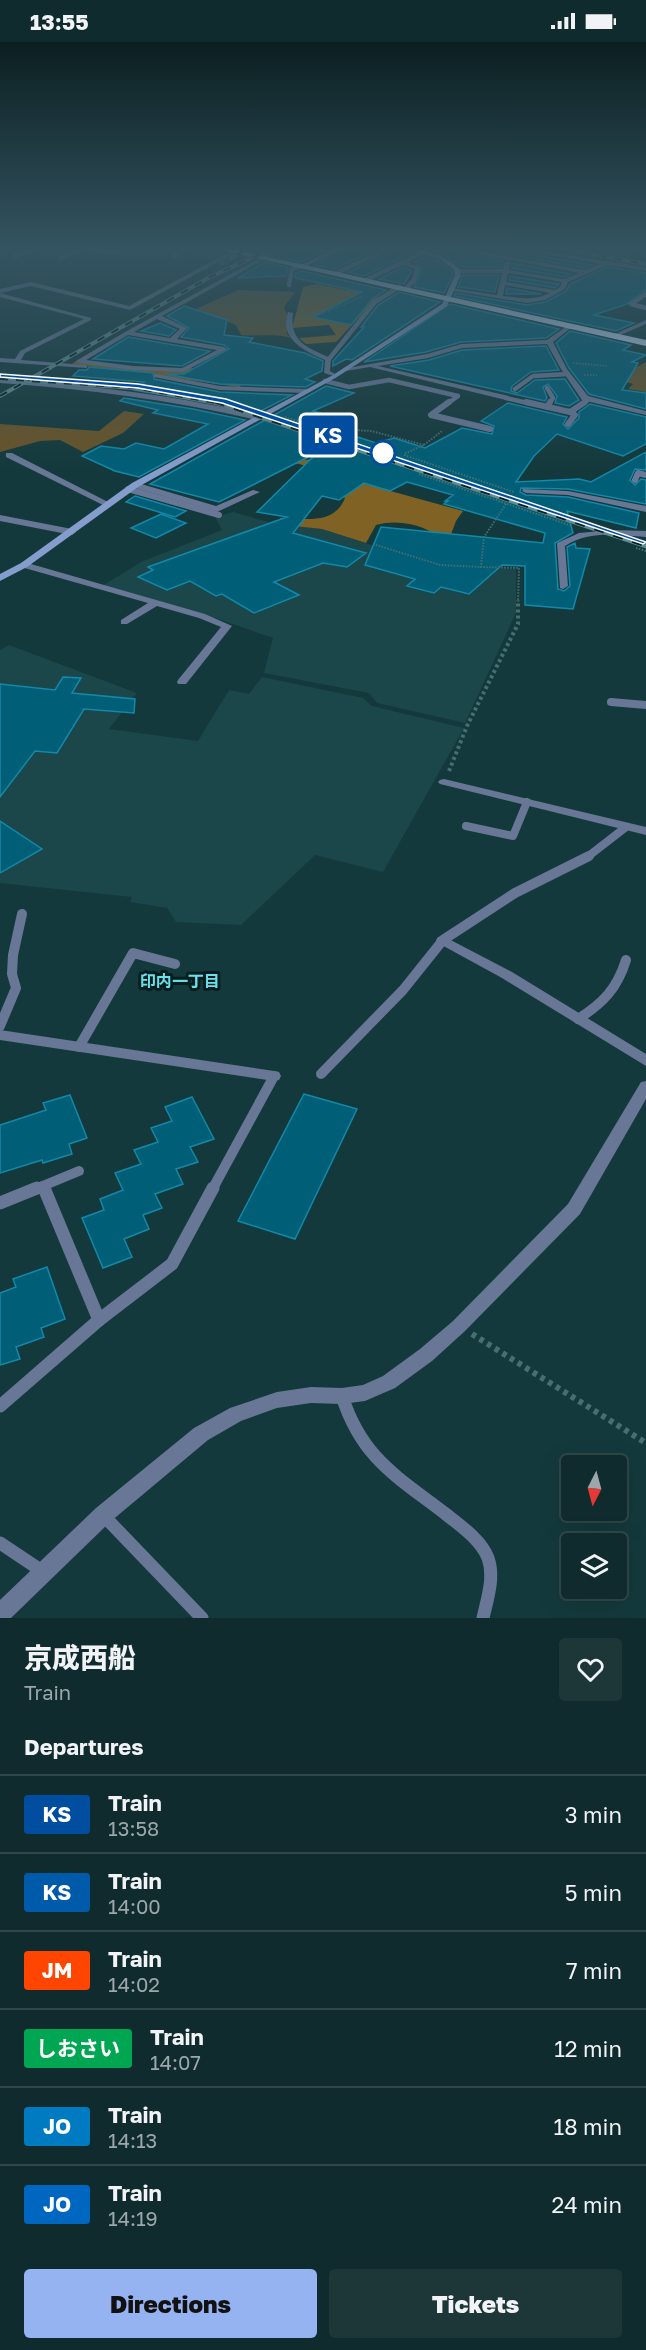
<!DOCTYPE html>
<meta charset="utf-8">
<style>
:root{--surface:#0f2b2d;--page:#1d3739;--text:#f1f3f6;--muted:#9ba7aa;--line:#2f4749;--accent:#95b2f1}
body{margin:0;font-family:"Golos Text","Noto Sans JP",sans-serif;background:var(--page);color:var(--text);height:100vh;display:flex;flex-direction:column;font-size:22px;white-space:nowrap}
*{box-sizing:border-box;margin:0}
p{font-size:20px;color:var(--muted)}
.icon{flex:none;width:33px;height:33px;fill:none;stroke:currentColor;stroke-width:2;stroke-linecap:round;stroke-linejoin:round}
.map{position:relative;height:1576px;overflow:hidden}
.side{display:flex;flex-direction:column;background:var(--surface);flex:1}
.side>*{flex:none}
.badge{padding:0 12px;border-radius:4px;font-size:21px;line-height:39px}
.needle{width:39px;rotate:186deg}
.fabs{position:absolute;left:561px;top:1413px;display:grid;gap:12px}
.fabs a{display:grid;place-items:center;width:66px;height:66px;border-radius:6px;background:var(--surface);box-shadow:0 6px 24px #0002,0 0 0 2px var(--line);font-size:30px}
.map>.badge{position:absolute;translate:-50% -50%;box-shadow:0 0 0 3px #fff}
h2{padding:0 24px;font-size:22px;line-height:54px}
.round{display:grid;place-items:center;flex:none;width:63px;height:63px;border-radius:6px;background:var(--page)}
.headline{display:flex;align-items:center;justify-content:space-between;height:102px;padding:0 24px}
h1{font-size:28px;font-weight:800;line-height:45px}
.primary-button{display:flex;gap:12px;margin-top:auto;padding:12px 24px}
.primary-button a{flex:1;height:69px;border-radius:6px;background:var(--accent);color:#111;font-size:24px;font-weight:800;line-height:69px;text-align:center}
.primary-button a+a{background:var(--page);color:var(--text)}
ul{padding:0;list-style:none}
li{display:flex;align-items:center;gap:18px;height:78px;padding:0 24px;border-top:2px solid var(--line)}
li div{flex:1}
li b{display:block;font-size:22px}
li em{font-style:normal}
li .badge{min-width:66px;font-weight:700;text-align:center}
.status{display:flex;justify-content:space-between;align-items:center;height:42px;padding:0 30px;background:var(--surface);direction:ltr}
.status svg{height:16px;fill:currentColor}
.map>svg:first-child{display:block}
.built{fill:#1b464a}
.green{fill:#695429}
.forest{fill:#806324}
.building{fill:#005e77;stroke:#1289a9;stroke-width:1.5}
.lines{fill:none;stroke-linecap:round;stroke-linejoin:round}
.path-far2{stroke:#466f73;stroke-width:2;stroke-dasharray:1.5 1.5;stroke-linecap:butt}
.path-far1{stroke:#466f73;stroke-width:4;stroke-dasharray:3 3;stroke-linecap:butt}
.path{stroke:#466f73;stroke-width:6;stroke-dasharray:4.5 4.5;stroke-linecap:butt}
.lane-far4{stroke:#687795;stroke-width:4.5}
.lane-far3{stroke:#687795;stroke-width:6}
.lane-far2{stroke:#687795;stroke-width:8}
.lane-far1{stroke:#687795;stroke-width:10}
.lane{stroke:#687795;stroke-width:13}
.street{fill:#687795;fill-rule:evenodd}
.secondary{fill:#859dcc;fill-rule:evenodd}
.highway{fill:#c6d6f3;fill-rule:evenodd}
.rail-far1-casing{stroke:#5f8b8f;stroke-width:4}
.rail-casing{stroke:#5f8b8f;stroke-width:4.5}
.rail-far1{stroke:#051f21;stroke-width:2;stroke-dasharray:8;stroke-linecap:butt}
.rail{stroke:#051f21;stroke-width:3;stroke-dasharray:10;stroke-linecap:butt}
.line{fill:#014ea0;stroke:#fff;stroke-width:1.5}
.stop-dot{fill:#fff;stroke:#014ea0;stroke-width:3}
.labels{text-anchor:middle;dominant-baseline:central;stroke-width:6;stroke-linejoin:round;paint-order:stroke}
.neighbourhood-label{font-size:16px;font-weight:bold;fill:#6ce0ea;stroke:#051f21}
</style>
<div class="status"><b>13:55</b><svg viewBox="0 0 49 12"><path d="M0 12V9h3v3zM5 12V6h3v6zM10 12V3h3v9zM15 12V0h3v12zM26 1h20v11H26zM47 4h2v5h-2z"/></svg></div>
<div class="map">
<svg width="646" height="1576" viewBox="0 0 646 1576">
<rect width="100%" height="100%" fill="#14393c"/>
<g class="built">
<polygon points="233,470 272,481 322,487 439,525 516,527 516,571 465,681 377,661 369,651 264,631 273,596 204,572 102,544 141,520 222,488 215,475"/>
<polygon points="9,603 137,651 109,687 198,699 229,648 249,652 262,635 363,656 372,664 464,686 383,830 315,813 241,883 176,880 167,866 130,860 132,855 0,841 0,608"/>
</g>
<g class="green">
<path d="M 238,248 L 295,250 L 284,265 L 288,275 L 287,292 L 291,296 C 274,291 259,295 241,293 L 236,283 L 196,267 Z"/>
<polygon points="646,320 646,350 628,347 633,342 606,334 612,321 635,326"/>
<polygon points="124,369 144,372 123,391 83,410 60,398 40,399 0,410 0,382 99,389"/>
</g>
<g class="forest">
<polygon points="316,242 346,248 351,246 378,255 336,300 306,302 299,296 336,293 329,283 292,286 303,245"/>
<polygon points="76,319 133,327 191,326 246,339 239,345 72,322"/>
<path d="M 298,417 L 331,419 L 365,442 L 463,469 L 456,479 L 447,503 C 431,484 401,476 376,483 L 366,501 L 322,487 L 276,482 L 281,476 C 304,476 334,484 345,456 L 311,425 L 295,421 Z"/>
</g>
<g class="building">
<polygon points="286,208 327,208 301,220 278,215"/>
<polygon points="342,208 375,208 334,227 314,223"/>
<polygon points="390,208 408,208 412,211 364,234 348,230 388,212"/>
<polygon points="429,208 451,208 503,219 501,225 461,225 443,212"/>
<polygon points="523,211 592,223 585,226 517,214"/>
<polygon points="425,215 437,218 451,228 453,233 444,251 414,245 421,226 414,220"/>
<polygon points="265,220 288,225 286,234 238,236"/>
<polygon points="512,221 571,232 564,235 512,226"/>
<polygon points="403,225 412,229 404,242 379,237"/>
<polygon points="607,225 646,231 646,248 627,262 594,273 634,281 616,289 454,254 455,251 527,263 545,260 566,249 570,242"/>
<polygon points="302,229 386,248 372,257 351,283 313,275 362,250 295,236 296,231"/>
<polygon points="463,233 499,233 495,250 458,245"/>
<polygon points="510,234 559,242 555,246 509,238"/>
<polygon points="507,246 542,252 506,252"/>
<polygon points="399,250 440,260 352,318 346,317 333,324 333,319 364,285 361,285 378,263"/>
<polygon points="450,262 559,287 546,296 461,300 426,310 364,320"/>
<polygon points="184,264 227,278 224,293 253,296 249,300 305,311 323,319 322,329 305,337 315,340 306,345 220,342 166,332 184,332 229,307 224,303 181,295 189,286 167,274"/>
<polygon points="160,281 176,288 169,294 141,289"/>
<polygon points="570,289 631,303 623,308 646,313 632,320 638,321 622,348 646,351 646,367 589,352 569,326 556,301"/>
<polygon points="128,295 210,309 182,324 93,317"/>
<polygon points="546,304 559,328 531,330 512,344 511,349 517,351 535,338 565,337 579,358 569,364 555,361 557,354 548,342 543,345 547,356 545,359 390,324 429,318 462,308"/>
<polygon points="89,325 153,331 154,337 220,350 292,353 257,371 231,364 134,348 144,340 73,334 79,328 87,328"/>
<polygon points="326,344 354,351 313,369 338,376 332,379 337,380 327,385 376,401 394,396 425,406 462,386 492,392 494,384 481,379 508,361 567,375 563,382 568,387 579,376 579,370 590,362 646,375 646,402 623,414 557,392 534,414 516,440 579,437 591,440 646,410 646,428 635,427 630,438 635,443 641,437 646,438 646,462 568,447 521,446 520,450 526,453 568,455 639,471 636,486 567,469 573,491 555,501 558,547 564,549 570,544 567,505 575,501 576,506 590,507 573,567 525,563 525,524 502,523 469,552 441,545 434,551 407,544 415,537 365,523 381,485 543,501 545,491 444,462 448,459 445,459 453,453 407,440 390,449 364,441 339,458 322,454 293,491 366,511 347,525 323,521 274,540 299,553 254,571 222,552 216,554 190,539 167,548 138,535 153,528 148,525 287,475 257,470 318,410 219,460 150,442"/>
<polygon points="124,356 193,367 245,378 139,435 115,429 82,414 101,404 124,407 136,401 164,407 208,382 153,371 158,368 120,359"/>
<polygon points="135,454 186,469 175,475 126,460"/>
<polygon points="161,472 186,481 156,496 131,486"/>
<polygon points="63,635 81,636 72,651 135,657 134,671 84,667 57,711 35,709 0,755 0,642 55,648"/>
<polygon points="0,779 42,807 0,831"/>
<polygon points="304,1052 357,1067 295,1197 238,1179"/>
<polygon points="70,1053 87,1096 69,1102 72,1112 43,1121 42,1118 0,1131 0,1083 46,1068 43,1061"/>
<polygon points="192,1055 214,1097 190,1105 198,1120 176,1127 183,1142 155,1152 162,1166 143,1173 149,1187 124,1197 132,1215 103,1226 82,1176 104,1168 100,1157 123,1148 115,1131 141,1122 134,1108 158,1100 151,1086 172,1079 165,1065"/>
<polygon points="47,1225 65,1277 41,1286 44,1295 16,1305 20,1317 0,1323 0,1251 16,1245 13,1237"/>
</g>
<g class="lines">
<g class="path-far2">
<polyline points="322,272 363,254"/>
<polyline points="301,277 313,270"/>
<polyline points="573,321 607,324"/>
<polyline points="584,333 597,333"/>
<polyline points="285,375 319,386 371,389 424,403 404,412"/>
<polyline points="424,403 442,389"/>
<polyline points="404,413 514,450"/>
<polyline points="419,432 572,484"/>
<polyline points="506,462 484,495 481,525 519,526 518,560"/>
<polyline points="373,502 440,523 481,525"/>
<polyline points="636,506 646,509"/>
</g>
<polyline class="path-far1" points="449,729 467,684 518,582 518,558"/>
<polyline class="path" points="472,1292 646,1401"/>
<g class="lane-far4">
<polyline points="88,208 124,211"/>
<polyline points="15,214 32,208"/>
<polyline points="173,214 186,208"/>
<polyline points="60,216 79,208"/>
<polyline points="264,216 282,208"/>
<polyline points="403,220 417,226 414,238 406,247"/>
<polyline points="336,231 386,208"/>
<polyline points="366,238 424,210"/>
<polyline points="289,243 292,227 302,224"/>
<polyline points="646,252 631,262 646,266"/>
<polyline points="329,317 375,260 399,245"/>
<polyline points="325,339 349,345 389,338 458,354 447,362"/>
<polyline points="547,346 553,356 549,362"/>
<polyline points="515,347 533,334 568,332"/>
<polyline points="506,356 532,362"/>
<polyline points="582,362 588,358"/>
</g>
<g class="lane-far3">
<polyline points="449,360 431,373 490,387"/>
<polyline points="526,360 570,370 585,360"/>
<polyline points="547,365 550,360"/>
<polyline points="568,382 575,373 570,370"/>
<polyline points="635,438 638,431 646,433"/>
<polyline points="128,447 219,473"/>
</g>
<g class="lane-far2">
<polyline points="611,660 646,663"/>
<polyline points="466,784 513,794 527,760"/>
<polyline points="586,816 626,785"/>
</g>
<g class="lane-far1">
<path d="M 578,977 C 603,961 617,947 626,918"/>
<polyline points="0,984 16,946 12,932 13,913 22,872"/>
<polyline points="79,1005 133,911 175,922"/>
<polyline points="321,1032 403,948 443,898 515,851 589,814"/>
<polyline points="43,1144 45,1148"/>
<polyline points="33,1148 79,1129"/>
<polyline points="212,1148 274,1034"/>
</g>
<g class="lane">
<polyline points="44,1146 99,1278"/>
<polyline points="0,1161 37,1146"/>
<path d="M 342,1354 C 362,1417 398,1435 447,1473 C 461,1484 481,1498 488,1516 C 495,1535 487,1558 483,1576"/>
<polyline points="0,1364 99,1278 172,1222 213,1146"/>
<polyline points="103,1473 202,1576"/>
<polyline points="0,1501 42,1529"/>
</g>
<g class="street">
<polygon points="233,208 235,211 130,268 31,244 0,251 0,247 31,240 129,264"/>
<path d="M 457,208 L 470,208 L 585,228 L 601,222 L 521,208 L 535,208 L 646,225 L 646,229 L 607,223 L 568,240 L 565,247 L 545,258 L 527,261 L 448,248 L 451,246 L 497,253 L 502,231 L 458,231 L 455,229 L 458,227 L 503,227 L 504,221 L 507,219 L 510,221 L 509,228 L 564,237 L 579,231 ZM 508,231 L 562,240 L 560,245 L 555,248 L 506,240 ZM 505,243 L 550,251 C 534,259 520,256 503,254 Z"/>
<path d="M 262,215 L 267,216 L 162,274 L 187,286 L 177,297 L 224,305 L 227,307 L 226,308 L 183,330 L 133,328 L 79,321 L 76,319 L 125,290 ZM 157,277 L 180,287 L 170,296 L 134,290 ZM 128,293 L 217,308 L 182,326 L 133,324 L 86,318 Z"/>
<polygon points="0,251 91,276 91,278 25,311 21,318 85,323 87,324 87,326 0,320 0,316 15,317 20,309 84,277 0,255"/>
<path d="M 288,270 L 293,271 C 289,300 308,306 331,316 L 330,329 L 337,333 L 337,335 L 324,331 L 325,318 C 304,309 279,297 288,270 Z"/>
<polygon points="646,278 646,282 618,294 613,293"/>
<polygon points="570,282 572,283 572,285 553,300 567,327 588,354 646,369 646,373 582,358 561,327 547,302 462,306 428,316 378,324 509,354 509,358 506,358 370,325 345,329 342,327 427,312 461,302 547,298"/>
<polygon points="156,332 220,344 307,347 311,349 307,351 220,348 154,335 154,333"/>
<path d="M 0,337 C 71,342 142,349 212,363 C 227,366 248,368 261,376 L 257,378 C 172,358 87,347 0,341 Z"/>
<polygon points="6,411 12,411 112,462 105,464 6,415"/>
<polygon points="132,441 138,441 216,464 253,448 260,450 217,470 132,445"/>
<polygon points="523,447 568,449 646,464 646,470 568,453 526,451 522,449"/>
<polygon points="0,473 72,487 76,490 72,493 0,479"/>
<path d="M 613,488 L 646,489 L 646,495 C 618,493 589,488 565,504 L 568,544 L 563,547 L 560,546 L 557,501 L 579,491 Z"/>
<polygon points="24,520 205,572 232,584 186,642 178,642 177,640 178,638 221,585 199,576 157,564 127,582 121,582 121,578 148,561 21,525 21,521"/>
<polygon points="444,737 646,785 646,793 440,742 438,740 440,738"/>
<polygon points="443,894 512,930 646,1012 646,1024 502,936 438,901 436,898 438,895"/>
<polygon points="0,988 274,1029 279,1030 281,1034 279,1038 274,1039 0,998"/>
<polygon points="646,1039 646,1057 580,1172 465,1289 432,1319 395,1346 365,1359 342,1362 311,1361 277,1366 241,1379 208,1398 110,1480 11,1576 0,1576 0,1558 96,1466 194,1386 230,1366 277,1350 311,1345 342,1346 363,1343 383,1334 420,1307 453,1279 568,1162 641,1040"/>
</g>
<g class="secondary">
<polygon points="332,208 340,208 304,225 299,224"/>
<polygon points="410,208 420,208 442,214 459,226 461,233 447,264 337,335 138,445 27,525 0,539 0,532 21,521 132,441 333,333 442,262 455,233 453,227 438,216"/>
</g>
<polygon class="highway" points="221,208 237,208 646,298 646,304"/>
<defs>
<g id="rail-far1">
<polyline points="567,208 646,222"/>
<polyline points="639,208 646,209"/>
<polyline points="223,221 245,208"/>
<polyline points="0,337 134,346 221,362"/>
<polyline points="0,354 210,235 269,208"/>
</g>
<polyline id="rail" points="215,360 646,504"/>
</defs>
<use href="#rail-far1" class="rail-far1-casing"/>
<use href="#rail" class="rail-casing"/>
<use href="#rail-far1" class="rail-far1"/>
<use href="#rail" class="rail"/>
</g>
<linearGradient id="sky" x2="0" y2="1"><stop stop-color="#0b1f21"/><stop offset="0.48" stop-color="#345461"/><stop offset="1" stop-color="#345461" stop-opacity="0"/></linearGradient>
<rect width="646" height="429" fill="url(#sky)"/>
<polygon class="line" points="0,332 138,342 226,357 646,500 643,502 222,361 138,346 0,335"/>
<circle class="stop-dot" cx="383" cy="411" r="12"/>
<g class="labels">
<g class="neighbourhood-label">
<text x="180" y="939">印内一丁目</text>
</g>
</g>
</svg>
<div class="fabs">
<a><svg class="needle" viewBox="-14 -14 28 28"><path d="M0-13l5 13h-10z" fill="#e53935"/><path d="M0 13l5-13h-10z" fill="#9ba7aa"/></svg></a>
<a><svg class="icon" aria-label="layers" viewBox="0 0 24 24"><path d="M12 4l9 5-9 5-9-5zM3 14l9 5 9-5"/></svg></a>
</div>
<b class="badge" style="left:328px;top:393px;background:#014ea0;color:#fff">KS</b>
</div>
<section class="side">
<div class="headline"><div><h1>京成西船</h1><p>Train</p></div><a class="round"><svg class="icon" aria-label="heart" viewBox="0 0 24 24"><path d="M12 20l-8-8c-3-5 5-10 8-4 3-6 11-1 8 4z"/></svg></a></div>
<h2>Departures</h2>
<ul>
<li><span class="badge" style="background:#014ea0;color:#fff">KS</span><div><b>Train</b><p>13:58</p></div><em>3 min</em></li>
<li><span class="badge" style="background:#005aaa;color:#fff">KS</span><div><b>Train</b><p>14:00</p></div><em>5 min</em></li>
<li><span class="badge" style="background:#ff4500;color:#fff">JM</span><div><b>Train</b><p>14:02</p></div><em>7 min</em></li>
<li><span class="badge" style="background:#00a651;color:#fff">しおさい</span><div><b>Train</b><p>14:07</p></div><em>12 min</em></li>
<li><span class="badge" style="background:#007ac0;color:#fff">JO</span><div><b>Train</b><p>14:13</p></div><em>18 min</em></li>
<li><span class="badge" style="background:#0067c0;color:#fff">JO</span><div><b>Train</b><p>14:19</p></div><em>24 min</em></li>
</ul>
<div class="primary-button"><a>Directions</a><a>Tickets</a></div>
</section>
